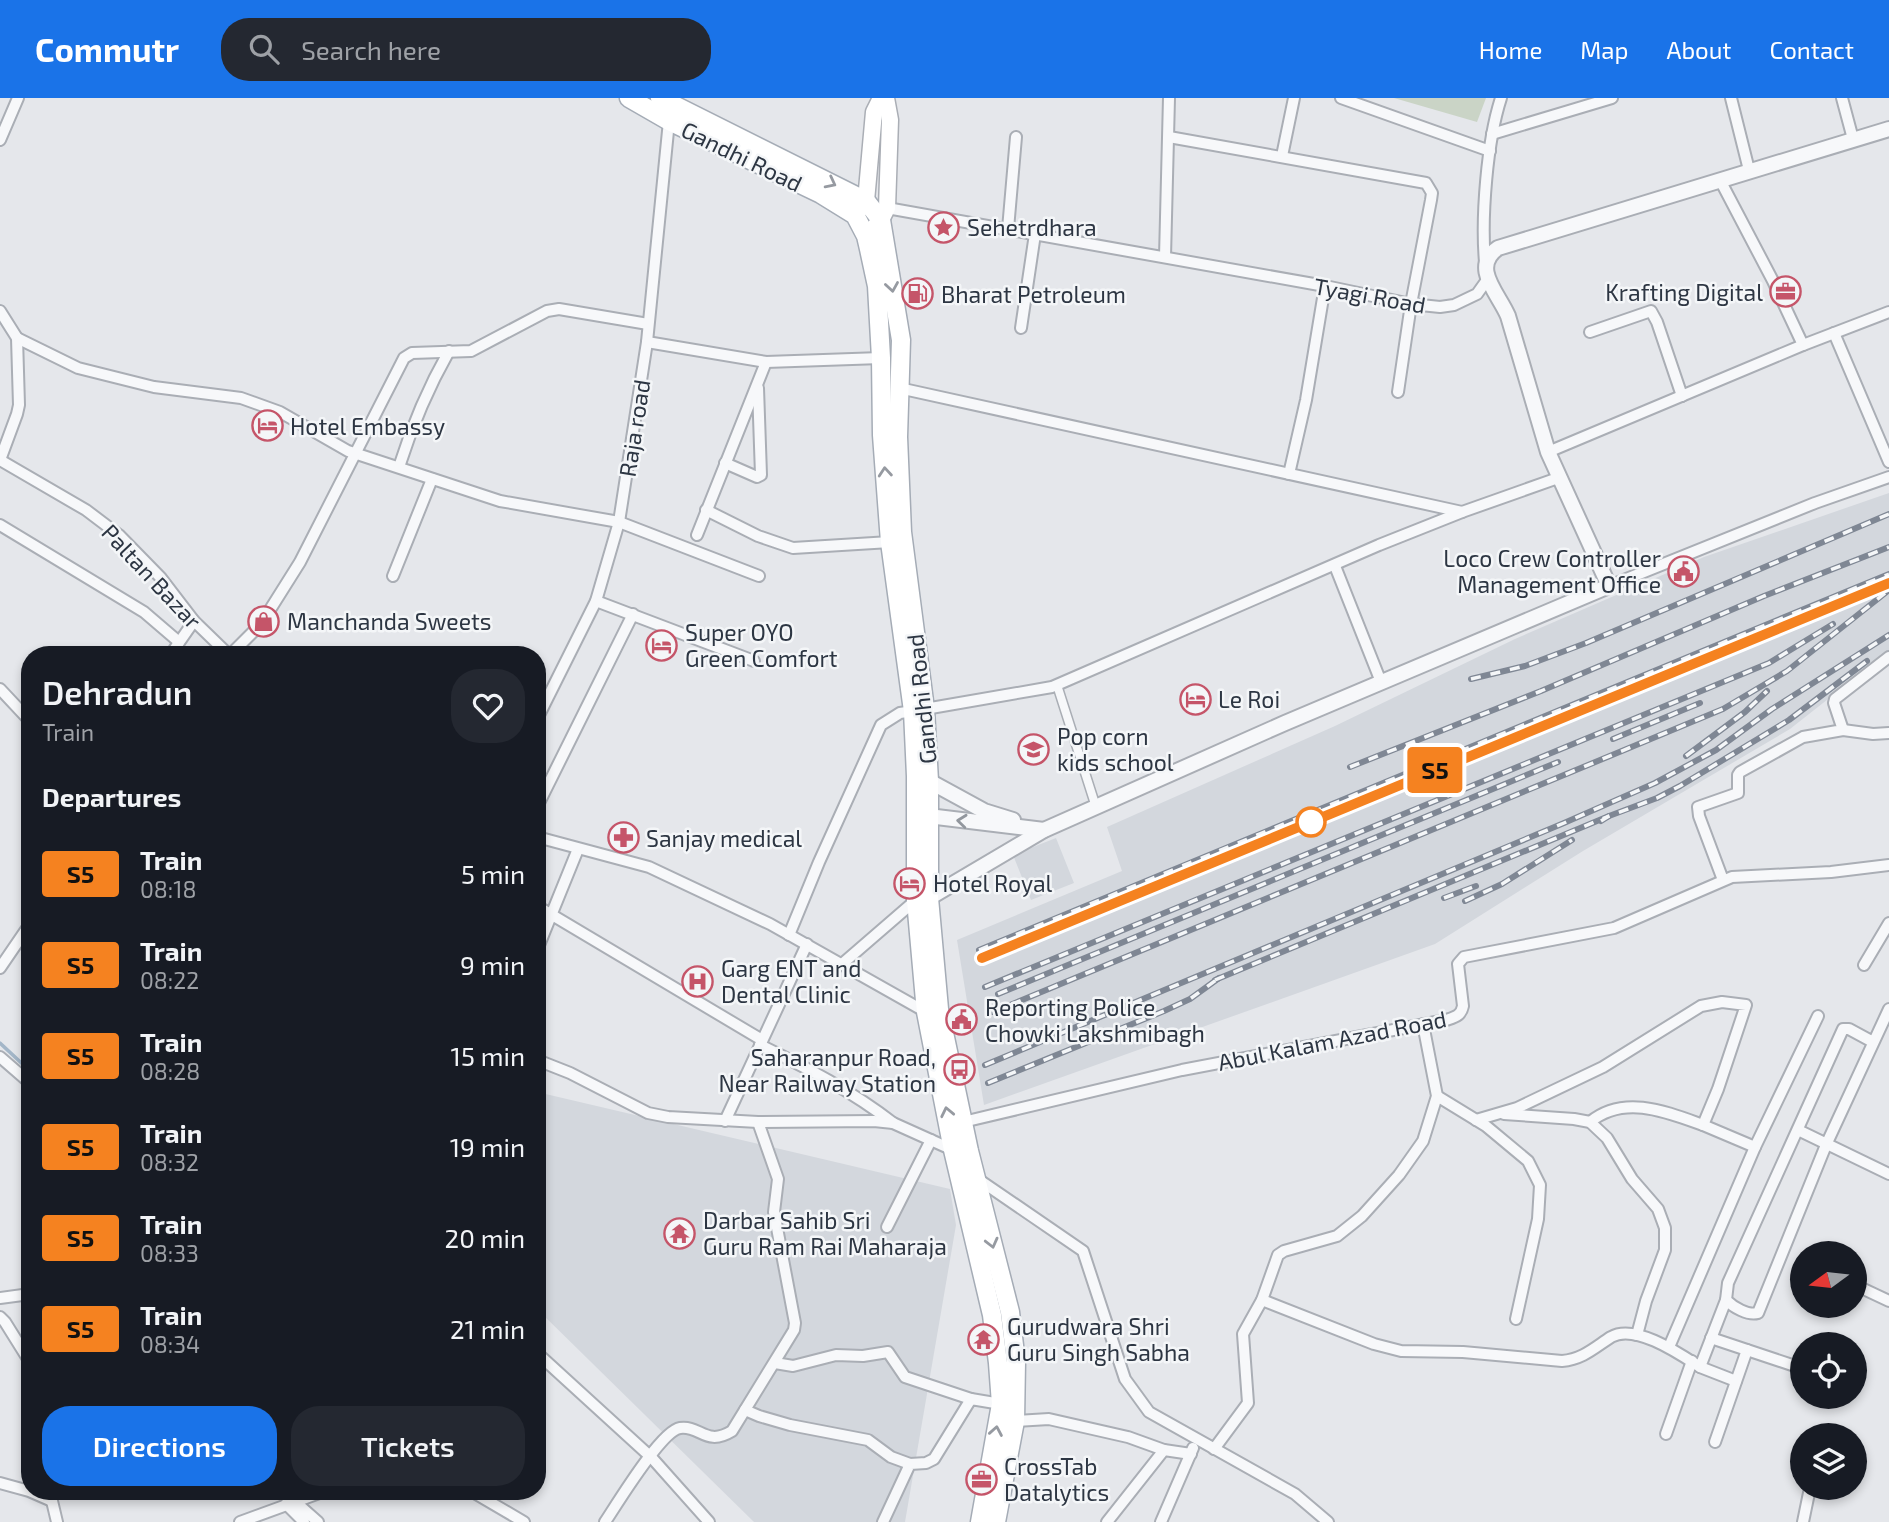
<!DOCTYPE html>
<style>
:root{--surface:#171b24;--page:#242831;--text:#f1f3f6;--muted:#9ea1a6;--accent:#1a73e8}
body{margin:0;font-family:"Exo 2",sans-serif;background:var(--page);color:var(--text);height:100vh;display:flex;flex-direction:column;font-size:26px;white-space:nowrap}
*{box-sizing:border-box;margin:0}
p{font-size:23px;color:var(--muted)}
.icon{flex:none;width:38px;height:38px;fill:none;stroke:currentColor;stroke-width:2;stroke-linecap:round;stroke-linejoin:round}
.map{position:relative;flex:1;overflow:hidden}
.drawer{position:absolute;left:21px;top:548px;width:525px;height:854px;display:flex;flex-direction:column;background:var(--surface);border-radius:28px;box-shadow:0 4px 10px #0003}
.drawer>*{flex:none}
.badge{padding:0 14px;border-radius:5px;font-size:24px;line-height:46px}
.needle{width:46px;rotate:255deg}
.controls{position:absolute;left:1790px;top:1143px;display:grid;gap:14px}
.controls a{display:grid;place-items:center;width:77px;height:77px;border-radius:50%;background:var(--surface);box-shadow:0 4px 10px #0003;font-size:35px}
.map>.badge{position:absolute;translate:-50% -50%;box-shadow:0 0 0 4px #fff}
h2{padding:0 21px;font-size:26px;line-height:63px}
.round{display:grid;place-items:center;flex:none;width:74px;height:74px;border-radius:28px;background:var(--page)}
.summary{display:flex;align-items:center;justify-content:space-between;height:119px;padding:0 21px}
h1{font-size:33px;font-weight:600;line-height:52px}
.action{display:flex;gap:14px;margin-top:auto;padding:14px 21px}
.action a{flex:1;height:80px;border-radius:28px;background:var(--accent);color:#fff;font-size:28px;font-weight:600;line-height:80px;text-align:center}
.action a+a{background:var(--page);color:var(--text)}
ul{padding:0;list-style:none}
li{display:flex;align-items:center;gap:21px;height:91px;padding:0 21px}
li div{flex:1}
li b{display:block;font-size:26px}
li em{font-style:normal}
li .badge{min-width:77px;font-weight:700;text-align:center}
header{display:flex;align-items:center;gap:42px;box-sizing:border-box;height:98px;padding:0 35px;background:var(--accent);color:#fff}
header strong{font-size:33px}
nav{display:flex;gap:38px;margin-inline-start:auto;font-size:24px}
.search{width:490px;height:63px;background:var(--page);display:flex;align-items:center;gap:18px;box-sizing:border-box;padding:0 24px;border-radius:28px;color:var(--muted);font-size:26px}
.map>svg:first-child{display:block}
.built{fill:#d3d7dd}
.green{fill:#cad4c6}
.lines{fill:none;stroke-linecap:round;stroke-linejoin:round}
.stream{stroke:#a3b6c8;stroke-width:3.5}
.pedestrian-casing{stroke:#aaaeb5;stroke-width:11}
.minor-casing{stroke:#aaaeb5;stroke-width:14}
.tertiary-casing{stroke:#aaaeb5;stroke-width:18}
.secondary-casing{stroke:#aaaeb5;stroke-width:19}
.primary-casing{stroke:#a5acb6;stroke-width:21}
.pedestrian{stroke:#f7f8fa;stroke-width:8}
.minor{stroke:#f7f8fa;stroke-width:10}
.tertiary{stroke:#f7f8fa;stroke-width:14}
.secondary{stroke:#fff;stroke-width:16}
.primary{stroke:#fff;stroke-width:18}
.rail-casing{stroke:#7f8794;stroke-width:6}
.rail{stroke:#f4f6f8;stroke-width:3.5;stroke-dasharray:10;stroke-linecap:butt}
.oneway{stroke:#969aa1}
.oneway2{stroke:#92979e}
.line-casing{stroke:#fff;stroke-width:16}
.line{stroke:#f58220;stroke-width:10}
.stop-dot{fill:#fff;stroke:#f58220;stroke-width:3.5}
.labels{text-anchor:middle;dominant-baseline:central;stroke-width:5;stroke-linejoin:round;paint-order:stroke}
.street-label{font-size:23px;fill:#2d3643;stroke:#f4f6f8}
.poi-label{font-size:23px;fill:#2d3643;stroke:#f4f6f8;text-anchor:start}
</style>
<header>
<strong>Commutr</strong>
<div class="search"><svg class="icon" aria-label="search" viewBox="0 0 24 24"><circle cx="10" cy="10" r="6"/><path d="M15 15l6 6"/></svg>Search here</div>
<nav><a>Home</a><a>Map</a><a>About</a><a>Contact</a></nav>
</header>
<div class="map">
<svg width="1889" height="1424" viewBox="0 0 1889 1424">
<rect width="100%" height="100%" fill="#e5e7eb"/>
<g class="built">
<polygon points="1889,395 1889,553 1790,631 1583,753 1435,846 984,1007 957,842 1122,773 1107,729 1335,628 1515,541 1704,459"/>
<polygon points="1056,740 1074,785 1031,802 1013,757"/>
<polygon points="537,994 950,1091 956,1127 905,1424 754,1424 537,1211"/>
</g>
<polygon class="green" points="1394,0 1486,0 1477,24"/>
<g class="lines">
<polyline class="stream" points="0,945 30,973"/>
<defs>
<polyline id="pedestrian" points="1057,587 1096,709"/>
<g id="minor">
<polyline points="1341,0 1490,53"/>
<polyline points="1731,0 1749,72"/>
<polyline points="1842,0 1853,41"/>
<polyline points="1492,36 1612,0"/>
<polyline points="1169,39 1426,85 1432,95 1431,102 1411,206 1398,294"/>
<polyline points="0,42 18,0"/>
<polyline points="1282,58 1294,0"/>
<polyline points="1720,82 1773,183 1803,247"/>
<polyline points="887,110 1325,188 1411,206 1440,209 1454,207 1477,196 1487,182"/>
<polyline points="1008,131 1016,39"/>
<polyline points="1165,159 1169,0"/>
<path d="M 1485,164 C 1481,119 1487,43 1501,0"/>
<polyline points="0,213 17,240 19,307 17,316 0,362"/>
<polyline points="1021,230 1035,136"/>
<polyline points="1590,234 1651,213 1657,224 1682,298"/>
<polyline points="1834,235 1889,364"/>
<polyline points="17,240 78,270 154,289 241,300 280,314 348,353 500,403 619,424 759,478"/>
<polyline points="647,244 766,264 881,260"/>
<polyline points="899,290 1462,414"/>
<polyline points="1548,354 1803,247 1889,214"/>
<polyline points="0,362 86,412 119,437 161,480 194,523 228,556"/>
<polyline points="725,365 757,379 761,377 758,290"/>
<path d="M 399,369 C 412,328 428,290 449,253"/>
<polyline points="1289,376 1306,302 1325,188"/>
<polyline points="706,412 758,438 793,450 890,444"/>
<polyline points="0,427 144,514 179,544"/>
<polyline points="697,437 766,264"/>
<polyline points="1335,468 1381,584"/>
<polyline points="393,478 432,381"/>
<polyline points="1609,488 1815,405 1889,379"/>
<polyline points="596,503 754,563"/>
<polyline points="171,556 194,523"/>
<polyline points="231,556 261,526 300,464 404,260 412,255 471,253 547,213 559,211 648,226"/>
<polyline points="0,591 30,623"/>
<polyline points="925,611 1052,589 1379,447 1462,414 1558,380"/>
<polyline points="537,621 596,503 619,424 647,244 669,23"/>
<polyline points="1843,632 1873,636 1889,635"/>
<polyline points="537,709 633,516"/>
<polyline points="537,739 649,769 770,826 926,914"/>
<polyline points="1723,782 1699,718 1698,709 1738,695 1738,677 1740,674 1803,639 1843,632 1834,605 1835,601 1889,559"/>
<polyline points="537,808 762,942"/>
<polyline points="789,837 819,764 881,627 900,615 913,613"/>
<polyline points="537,852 578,751"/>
<polyline points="842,866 916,802"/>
<polyline points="1864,867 1889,825"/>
<polyline points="0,870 30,826"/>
<path d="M 1873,944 L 1849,931 L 1843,931 L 1728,1185 L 1726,1202 C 1733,1209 1748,1218 1758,1215 L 1826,1047 L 1889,911"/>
<path d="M 760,947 C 807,970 852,993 893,1025"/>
<polyline points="0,959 30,985"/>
<polyline points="537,962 570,975 648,1015 668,1019 758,1024"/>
<polyline points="1437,998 1486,1028 1528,1063 1540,1087 1538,1121 1516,1221"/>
<polyline points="1504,1016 1574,1021 1590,1024 1607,1040 1632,1081 1658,1111 1665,1130 1665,1152 1646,1203 1637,1237"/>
<path d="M 1476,1022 L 1517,1010 L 1603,969 L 1701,908 L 1722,904 L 1746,907 L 1718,991 L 1703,1027 C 1667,1014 1624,996 1590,1024"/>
<polyline points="725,1023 807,846"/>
<path d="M 963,1024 L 1182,972 L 1446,922 C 1455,919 1461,918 1463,908 L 1458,866 L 1464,859 L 1614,830 L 1732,779 L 1831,774 L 1889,767"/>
<polyline points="1703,1027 1755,1049"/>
<polyline points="1798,1032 1889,1076"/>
<polyline points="975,1079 1083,1153 1125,1281 1149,1314 1295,1396 1328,1424"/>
<polyline points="887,1129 931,1042"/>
<polyline points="1855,1187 1889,1203"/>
<polyline points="0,1200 30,1196"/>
<path d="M 1262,1202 L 1374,1246 L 1401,1253 L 1463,1254 L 1562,1263 C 1583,1261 1594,1250 1611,1239 C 1635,1225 1680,1256 1700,1269 L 1726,1202"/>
<polyline points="0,1219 5,1224 30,1264"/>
<polyline points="1711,1240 1798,1269"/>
<polyline points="1669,1249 1755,1049 1818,918"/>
<polyline points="537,1255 652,1360 709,1424"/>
<polyline points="775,1265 793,1268 836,1257 863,1258 888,1254 905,1279 971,1301"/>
<polyline points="1700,1269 1736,1283"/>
<polyline points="745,1312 759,1318 790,1327 868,1342 891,1359 910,1366"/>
<polyline points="1015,1323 1049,1321 1128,1339 1164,1352"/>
<polyline points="1666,1336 1692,1263"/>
<polyline points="1715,1344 1747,1252"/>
<polyline points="1214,1351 1248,1305 1243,1236 1262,1202 1278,1157 1284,1153 1337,1138 1362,1118 1399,1077 1423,1043 1437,998 1423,926"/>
<polyline points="0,1385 29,1393 52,1403"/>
<polyline points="52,1393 52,1403 57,1424"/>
<polyline points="283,1393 318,1424"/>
<polyline points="471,1393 524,1424"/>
<polyline points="286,1406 304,1424"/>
<polyline points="240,1424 325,1393"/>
<path d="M 605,1424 C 617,1406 661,1333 680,1330 C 700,1327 706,1349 732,1333 L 794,1232 L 795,1225 L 774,1114 L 778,1081 L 758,1024 L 874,1023 L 893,1025 L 953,1052"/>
<polyline points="883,1424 910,1366 926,1365 934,1361 971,1301 1001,1306"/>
<polyline points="1107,1424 1164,1352 1191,1356"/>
<polyline points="1161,1424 1193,1350"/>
<polyline points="1803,1424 1810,1390"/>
</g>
<g id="tertiary">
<polyline points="929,683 984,713 1013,722"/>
<polyline points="920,717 1044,732"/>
<path d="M 929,800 L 1044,732 L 1285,625 L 1609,488 L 1548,354 L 1508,218 C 1499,196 1470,169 1498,150 L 1889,31"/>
</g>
<g id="secondary">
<polyline points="859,112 866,103 874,14 881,0"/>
<polyline points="866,138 881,122 887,110 890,22 886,0"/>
</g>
<g id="primary">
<polyline points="629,0 669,23 821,96 855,117 866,138 869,151 877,188 881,260 882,337 890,444 913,613 916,678 916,802 926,914 953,1052 992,1217 998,1265 1001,1306 980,1424"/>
<polyline points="660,0 866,103 881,122 901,242 898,339 902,434 925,611 929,683 929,800 939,911 969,1053 1010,1214 1016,1264 1015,1323 996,1424"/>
</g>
</defs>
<use href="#pedestrian" class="pedestrian-casing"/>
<use href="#minor" class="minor-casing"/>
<use href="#tertiary" class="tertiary-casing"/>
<use href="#secondary" class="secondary-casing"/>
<use href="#primary" class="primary-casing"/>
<use href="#pedestrian" class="pedestrian"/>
<use href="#minor" class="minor"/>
<use href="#tertiary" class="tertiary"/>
<use href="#secondary" class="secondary"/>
<use href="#primary" class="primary"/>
<defs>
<g id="rail">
<polyline points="1471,581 1525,568 1586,545 1889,416"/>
<polyline points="1613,641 1700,605"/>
<polyline points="1686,658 1745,614 1767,593"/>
<polyline points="1350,669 1541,593 1764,498 1889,449"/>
<polyline points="1601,723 1609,718 1657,700 1680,688 1789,622 1867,563"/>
<polyline points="1444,800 1476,788"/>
<polyline points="1465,803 1502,786 1572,742"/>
<polyline points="979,852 1889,476"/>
<polyline points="1215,882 1609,718"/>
<polyline points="985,889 1769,565 1833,526"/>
<polyline points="998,896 1558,664"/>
<polyline points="993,914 1723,611 1787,573 1889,492"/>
<polyline points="985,967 1564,725 1655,685 1716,652 1772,611 1889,537"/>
<polyline points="988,985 1164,913 1190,901 1219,880"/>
</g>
</defs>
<use href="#rail" class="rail-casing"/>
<use href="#rail" class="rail"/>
</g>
<defs><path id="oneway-chevron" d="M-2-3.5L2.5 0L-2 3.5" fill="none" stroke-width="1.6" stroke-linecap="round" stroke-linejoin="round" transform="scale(1.75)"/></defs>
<g class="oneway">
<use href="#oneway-chevron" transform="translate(831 85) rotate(27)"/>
<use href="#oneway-chevron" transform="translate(892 189) rotate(81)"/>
<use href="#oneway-chevron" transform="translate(885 374) rotate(-95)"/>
<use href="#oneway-chevron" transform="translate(947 1014) rotate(-102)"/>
<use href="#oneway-chevron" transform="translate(992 1145) rotate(76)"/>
<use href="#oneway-chevron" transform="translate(996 1333) rotate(-80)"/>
</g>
<use class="oneway2" href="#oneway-chevron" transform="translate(962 723) rotate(-174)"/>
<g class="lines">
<defs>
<polyline id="line" points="982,860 1889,485"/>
</defs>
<use href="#line" class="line-casing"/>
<use href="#line" class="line"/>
</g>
<defs>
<symbol id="sight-ring" viewBox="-11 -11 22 22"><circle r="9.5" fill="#f4f6f8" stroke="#c55569" stroke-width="1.5"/><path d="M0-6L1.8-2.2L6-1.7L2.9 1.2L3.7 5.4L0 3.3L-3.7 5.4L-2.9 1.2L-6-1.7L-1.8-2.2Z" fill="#c55569"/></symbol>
<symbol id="office-ring" viewBox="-11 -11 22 22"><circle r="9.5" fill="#f4f6f8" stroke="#c55569" stroke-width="1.5"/><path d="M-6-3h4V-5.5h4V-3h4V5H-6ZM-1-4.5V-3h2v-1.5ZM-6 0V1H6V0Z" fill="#c55569"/></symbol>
<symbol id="fuel-ring" viewBox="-11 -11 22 22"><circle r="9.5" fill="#f4f6f8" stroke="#c55569" stroke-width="1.5"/><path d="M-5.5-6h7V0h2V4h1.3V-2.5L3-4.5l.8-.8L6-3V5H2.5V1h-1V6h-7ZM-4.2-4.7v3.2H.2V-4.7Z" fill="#c55569"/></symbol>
<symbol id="hotel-ring" viewBox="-11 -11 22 22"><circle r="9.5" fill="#f4f6f8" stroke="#c55569" stroke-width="1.5"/><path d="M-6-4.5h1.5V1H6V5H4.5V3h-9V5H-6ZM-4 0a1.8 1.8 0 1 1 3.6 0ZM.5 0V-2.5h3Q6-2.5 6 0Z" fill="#c55569"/></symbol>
<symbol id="civic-ring" viewBox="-11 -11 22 22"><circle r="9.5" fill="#f4f6f8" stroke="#c55569" stroke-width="1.5"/><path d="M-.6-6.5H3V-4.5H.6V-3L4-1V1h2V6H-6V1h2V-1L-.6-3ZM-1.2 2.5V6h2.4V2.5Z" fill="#c55569"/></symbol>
<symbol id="shop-ring" viewBox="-11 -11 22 22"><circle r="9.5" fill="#f4f6f8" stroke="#c55569" stroke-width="1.5"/><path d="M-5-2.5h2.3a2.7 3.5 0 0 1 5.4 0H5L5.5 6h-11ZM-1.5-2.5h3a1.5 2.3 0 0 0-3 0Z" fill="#c55569"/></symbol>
<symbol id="school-ring" viewBox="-11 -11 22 22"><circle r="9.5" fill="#f4f6f8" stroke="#c55569" stroke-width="1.5"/><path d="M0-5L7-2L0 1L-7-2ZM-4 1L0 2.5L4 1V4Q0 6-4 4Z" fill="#c55569"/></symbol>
<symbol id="pharmacy-ring" viewBox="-11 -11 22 22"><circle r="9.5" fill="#f4f6f8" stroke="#c55569" stroke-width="1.5"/><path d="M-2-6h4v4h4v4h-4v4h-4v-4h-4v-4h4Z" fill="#c55569"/></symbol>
<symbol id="hospital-ring" viewBox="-11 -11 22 22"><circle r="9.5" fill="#f4f6f8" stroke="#c55569" stroke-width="1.5"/><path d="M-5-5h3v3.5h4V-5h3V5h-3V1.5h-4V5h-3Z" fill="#c55569"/></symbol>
<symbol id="bus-ring" viewBox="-11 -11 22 22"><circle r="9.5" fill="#f4f6f8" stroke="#c55569" stroke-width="1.5"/><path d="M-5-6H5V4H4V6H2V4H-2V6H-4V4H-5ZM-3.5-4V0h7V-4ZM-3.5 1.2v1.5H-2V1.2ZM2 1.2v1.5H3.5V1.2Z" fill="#c55569"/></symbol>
<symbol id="temple-ring" viewBox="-11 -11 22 22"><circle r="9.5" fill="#f4f6f8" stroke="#c55569" stroke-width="1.5"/><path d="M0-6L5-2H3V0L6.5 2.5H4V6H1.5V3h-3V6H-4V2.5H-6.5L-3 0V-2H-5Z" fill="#c55569"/></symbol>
</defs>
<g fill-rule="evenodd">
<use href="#sight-ring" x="926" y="112" width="35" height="35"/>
<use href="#office-ring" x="1768" y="176" width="35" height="35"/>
<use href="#fuel-ring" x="900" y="178" width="35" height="35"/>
<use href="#hotel-ring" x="250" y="310" width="35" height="35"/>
<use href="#civic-ring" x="1666" y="456" width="35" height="35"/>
<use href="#shop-ring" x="246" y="506" width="35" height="35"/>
<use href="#hotel-ring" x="644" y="530" width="35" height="35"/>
<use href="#hotel-ring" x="1178" y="584" width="35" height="35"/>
<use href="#school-ring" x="1016" y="634" width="35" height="35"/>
<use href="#pharmacy-ring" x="606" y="722" width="35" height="35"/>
<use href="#hotel-ring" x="892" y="768" width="35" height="35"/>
<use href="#hospital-ring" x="680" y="866" width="35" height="35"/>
<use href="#civic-ring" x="944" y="904" width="35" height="35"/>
<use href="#bus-ring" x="942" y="954" width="35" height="35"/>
<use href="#temple-ring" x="662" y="1118" width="35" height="35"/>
<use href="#temple-ring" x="966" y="1224" width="35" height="35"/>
<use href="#office-ring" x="964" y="1364" width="35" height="35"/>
</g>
<circle class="stop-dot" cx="1311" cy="724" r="14"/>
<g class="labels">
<g class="street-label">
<text transform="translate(742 58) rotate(26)">Gandhi Road</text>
<text transform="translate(1370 197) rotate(10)">Tyagi Road</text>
<text transform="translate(634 330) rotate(-81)">Raja road</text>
<text transform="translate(152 478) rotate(47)">Paltan Bazar</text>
<text transform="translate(921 601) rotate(-96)">Gandhi Road</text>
<text transform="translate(1332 942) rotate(-11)">Abul Kalam Azad Road</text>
</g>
<g class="poi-label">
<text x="967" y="129">Sehetrdhara</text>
<text x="1763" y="194" text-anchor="end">Krafting Digital</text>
<text x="941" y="196">Bharat Petroleum</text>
<text x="290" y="328">Hotel Embassy</text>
<text x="1661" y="460" text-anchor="end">Loco Crew Controller<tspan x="1661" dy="26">Management Office</tspan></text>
<text x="287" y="523">Manchanda Sweets</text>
<text x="685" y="534">Super OYO<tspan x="685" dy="26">Green Comfort</tspan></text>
<text x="1218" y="601">Le Roi</text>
<text x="1057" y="638">Pop corn<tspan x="1057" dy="26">kids school</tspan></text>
<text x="646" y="740">Sanjay medical</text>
<text x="933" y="785">Hotel Royal</text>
<text x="721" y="870">Garg ENT and<tspan x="721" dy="26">Dental Clinic</tspan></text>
<text x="985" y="909">Reporting Police<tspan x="985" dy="26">Chowki Lakshmibagh</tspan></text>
<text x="936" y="959" text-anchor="end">Saharanpur Road,<tspan x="936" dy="26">Near Railway Station</tspan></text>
<text x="703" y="1122">Darbar Sahib Sri<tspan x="703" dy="26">Guru Ram Rai Maharaja</tspan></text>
<text x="1007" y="1228">Gurudwara Shri<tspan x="1007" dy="26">Guru Singh Sabha</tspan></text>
<text x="1004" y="1368">CrossTab<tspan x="1004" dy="26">Datalytics</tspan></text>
</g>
</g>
</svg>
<div class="controls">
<a><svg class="needle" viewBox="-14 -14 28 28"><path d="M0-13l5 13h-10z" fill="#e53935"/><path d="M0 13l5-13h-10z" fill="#9ea1a6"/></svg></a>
<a><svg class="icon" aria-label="locate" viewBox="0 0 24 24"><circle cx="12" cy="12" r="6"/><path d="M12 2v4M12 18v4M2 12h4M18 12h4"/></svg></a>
<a><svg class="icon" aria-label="layers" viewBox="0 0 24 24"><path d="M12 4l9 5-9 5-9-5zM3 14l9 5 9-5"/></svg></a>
</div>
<b class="badge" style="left:1435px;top:672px;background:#f58220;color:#111">S5</b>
<section class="drawer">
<div class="summary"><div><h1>Dehradun</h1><p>Train</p></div><a class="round"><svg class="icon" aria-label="heart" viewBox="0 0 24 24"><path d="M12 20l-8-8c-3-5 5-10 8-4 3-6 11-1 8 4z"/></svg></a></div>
<h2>Departures</h2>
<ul>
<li><span class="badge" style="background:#f58220;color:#111">S5</span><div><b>Train</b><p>08:18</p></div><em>5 min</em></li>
<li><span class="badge" style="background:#f58220;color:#111">S5</span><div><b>Train</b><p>08:22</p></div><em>9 min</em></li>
<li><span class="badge" style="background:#f58220;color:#111">S5</span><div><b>Train</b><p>08:28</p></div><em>15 min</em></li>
<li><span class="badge" style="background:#f58220;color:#111">S5</span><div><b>Train</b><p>08:32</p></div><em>19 min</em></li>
<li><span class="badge" style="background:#f58220;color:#111">S5</span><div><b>Train</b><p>08:33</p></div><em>20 min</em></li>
<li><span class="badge" style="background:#f58220;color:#111">S5</span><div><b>Train</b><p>08:34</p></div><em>21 min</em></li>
</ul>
<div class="action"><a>Directions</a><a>Tickets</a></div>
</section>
</div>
